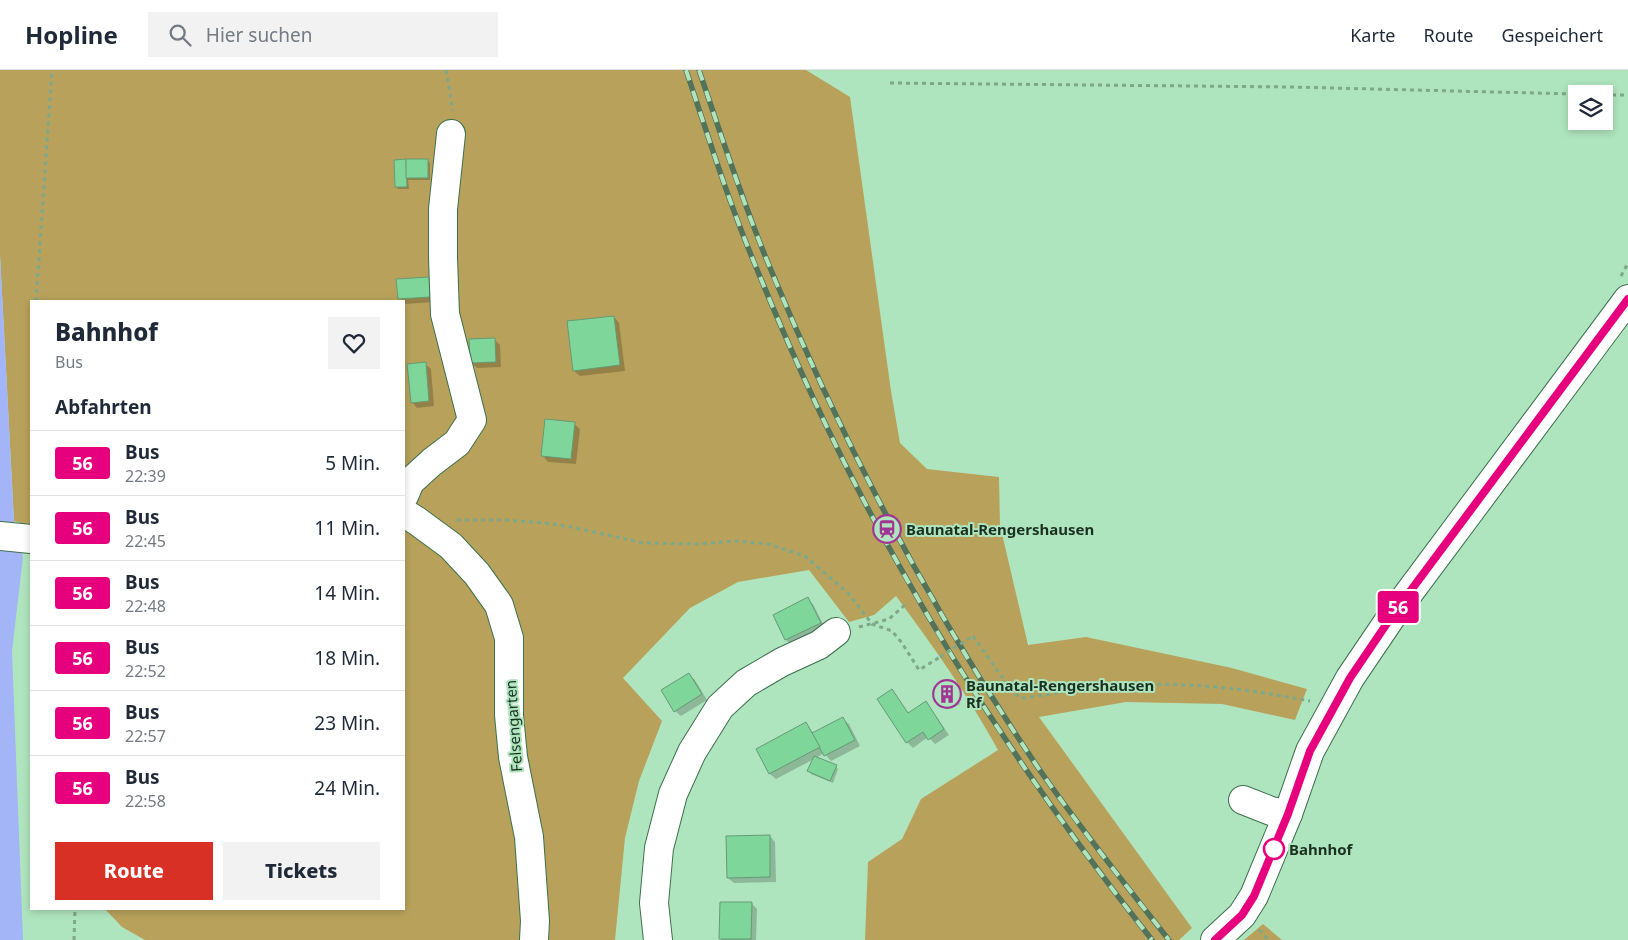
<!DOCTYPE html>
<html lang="de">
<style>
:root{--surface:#fff;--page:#f2f2f3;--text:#1f2937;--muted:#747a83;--line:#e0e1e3;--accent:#d93025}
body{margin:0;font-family:"Noto Sans",sans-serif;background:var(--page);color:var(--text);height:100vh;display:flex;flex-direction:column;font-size:19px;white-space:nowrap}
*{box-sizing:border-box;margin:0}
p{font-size:16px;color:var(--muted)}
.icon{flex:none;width:28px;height:28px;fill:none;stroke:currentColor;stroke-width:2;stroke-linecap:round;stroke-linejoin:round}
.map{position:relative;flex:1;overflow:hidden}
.sheet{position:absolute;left:30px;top:230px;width:375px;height:610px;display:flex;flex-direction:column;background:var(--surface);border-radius:0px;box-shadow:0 2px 8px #0003}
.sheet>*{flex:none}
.badge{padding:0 10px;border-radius:4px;font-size:18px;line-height:32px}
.tools{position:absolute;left:1568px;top:15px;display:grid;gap:10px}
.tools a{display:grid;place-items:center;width:45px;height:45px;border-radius:0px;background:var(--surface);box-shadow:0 2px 8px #0003;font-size:25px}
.map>.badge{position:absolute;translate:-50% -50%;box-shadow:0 0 0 2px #fff}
h2{padding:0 25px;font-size:19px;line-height:45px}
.round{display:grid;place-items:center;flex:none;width:52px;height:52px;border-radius:0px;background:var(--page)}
.summary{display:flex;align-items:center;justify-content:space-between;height:85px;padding:0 25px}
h1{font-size:24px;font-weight:800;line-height:38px}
.button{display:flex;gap:10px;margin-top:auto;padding:10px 25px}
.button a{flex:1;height:58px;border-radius:0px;background:var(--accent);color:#fff;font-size:20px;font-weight:800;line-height:58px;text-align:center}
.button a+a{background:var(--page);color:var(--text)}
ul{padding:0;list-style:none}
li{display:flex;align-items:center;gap:15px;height:65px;padding:0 25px;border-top:1px solid var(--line)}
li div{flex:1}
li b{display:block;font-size:19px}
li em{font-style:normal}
li .badge{min-width:55px;font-weight:700;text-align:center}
header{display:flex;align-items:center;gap:30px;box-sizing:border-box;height:70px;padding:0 25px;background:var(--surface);border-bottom:1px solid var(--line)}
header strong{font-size:24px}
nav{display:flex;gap:28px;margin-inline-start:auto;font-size:18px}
.search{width:350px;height:45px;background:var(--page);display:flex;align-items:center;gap:12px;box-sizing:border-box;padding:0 18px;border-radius:0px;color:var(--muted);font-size:19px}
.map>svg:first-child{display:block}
.green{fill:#b8a25b}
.water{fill:#a4b5f7}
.shadow{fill:#0003}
.building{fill:#7fd69a;stroke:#669a75}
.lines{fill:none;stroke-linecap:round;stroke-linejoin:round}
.minor-casing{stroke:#3d704d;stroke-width:30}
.path{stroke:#7da889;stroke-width:3;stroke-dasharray:4 4;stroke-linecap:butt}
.minor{stroke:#fff;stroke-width:28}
.rail-casing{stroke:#51725b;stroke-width:5.5}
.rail{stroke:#afe5be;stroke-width:4;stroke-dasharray:11;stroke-linecap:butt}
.path-bridge{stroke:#7da889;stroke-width:3;stroke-dasharray:4 4;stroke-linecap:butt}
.line-casing{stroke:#fff;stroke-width:11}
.line{stroke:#e6007e;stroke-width:8}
.stop-dot{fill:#fff;stroke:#e6007e;stroke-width:2.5}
.labels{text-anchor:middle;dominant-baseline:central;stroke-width:4;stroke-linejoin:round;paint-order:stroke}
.poi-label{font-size:15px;font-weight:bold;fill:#1a3021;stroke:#afe5be;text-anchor:start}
.street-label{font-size:15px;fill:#1a3021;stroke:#afe5be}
.stop-label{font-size:15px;font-weight:bold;fill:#1a3021;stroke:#afe5be;text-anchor:start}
</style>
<header>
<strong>Hopline</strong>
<div class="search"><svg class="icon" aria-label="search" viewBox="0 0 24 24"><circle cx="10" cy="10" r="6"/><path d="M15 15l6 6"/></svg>Hier suchen</div>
<nav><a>Karte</a><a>Route</a><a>Gespeichert</a></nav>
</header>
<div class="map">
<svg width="1628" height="870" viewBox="0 0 1628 870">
<rect width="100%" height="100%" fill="#afe5be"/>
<g class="green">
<path d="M 0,0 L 806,0 L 850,27 L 891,321 L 900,373 L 927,399 L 999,407 L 1000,455 L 1028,575 L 1086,567 L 1232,598 L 1307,619 L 1295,650 L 1222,634 L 1126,632 L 1039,647 L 1192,858 L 1179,870 L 865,870 L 868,792 L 902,769 L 921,729 L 998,680 C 968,625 933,576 896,526 L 874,545 L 849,552 L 809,500 L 738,512 L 690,538 L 623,608 L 662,651 L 639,711 L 625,768 L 615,870 L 145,870 L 122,857 L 105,839 L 404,839 L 404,231 L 31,231 L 31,456 L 14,451 L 0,185 Z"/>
<polygon points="1263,854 1282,870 1244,870"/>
</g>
<polygon class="water" points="0,185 14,451 23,487 12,581 23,870 0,870"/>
<g class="shadow">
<polygon points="427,90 430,93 430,110 408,110 409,119 398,119 396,117"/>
<polygon points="428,208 434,214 435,232 404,234 404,231 399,228"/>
<polygon points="614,247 619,253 625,301 580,306 574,301"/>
<polygon points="494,269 500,275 501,297 477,298 471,292"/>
<polygon points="425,294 431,299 434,336 417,338 412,332"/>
<polygon points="574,354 580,359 576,394 548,392 543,386"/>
<polygon points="807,529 813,534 825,558 792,575 786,570 774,545"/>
<polygon points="689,604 695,610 707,630 681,646 675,641"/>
<polygon points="947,612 960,634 950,639 948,637"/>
<polygon points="892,621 909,644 926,633 931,639 949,665 935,674 928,667 913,678 907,672"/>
<polygon points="843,649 849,654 860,676 831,691 824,683 816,688 836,697 838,699 833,713 811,704 809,701 814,689 776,709 770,704 757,680 806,653 814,664"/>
<polygon points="770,766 775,772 776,812 734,813 728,808"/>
<polygon points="751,833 757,839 756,870 722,870 720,868"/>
</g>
<g class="building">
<polygon points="406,89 407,117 395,117 394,90"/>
<rect x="406" y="89" width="22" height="19"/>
<polygon points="429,207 430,227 398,229 396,209"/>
<polygon points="614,246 620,295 573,301 567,251"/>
<polygon points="495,268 496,292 470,293 469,269"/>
<polygon points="426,292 429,331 411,333 407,294"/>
<polygon points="545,349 575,352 571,389 541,386"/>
<polygon points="808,527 821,553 785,570 773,545"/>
<polygon points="689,603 702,624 674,642 661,620"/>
<polygon points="947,610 959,631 947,637 936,616"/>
<polygon points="892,619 908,643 926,631 944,659 928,670 923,662 906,673 877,629"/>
<polygon points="843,647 855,670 824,686 812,663"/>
<polygon points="806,652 820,677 769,704 756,679"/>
<polygon points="814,686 837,695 830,711 807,701"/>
<polygon points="770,765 770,807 727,808 726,766"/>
<polygon points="720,832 752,832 751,869 719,869"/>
</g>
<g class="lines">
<defs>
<g id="minor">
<polyline points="404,426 410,412 432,392 457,373 472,350 445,244 443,188 443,139 451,64"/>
<polyline points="404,443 417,451 451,476 477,504 499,535 509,568 509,645 513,687 529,767 535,851 534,870"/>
<polyline points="0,466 31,469"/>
<polyline points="1243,730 1271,741 1288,744"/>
<polyline points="658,870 654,833 659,778 673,724 692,682 720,637 746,613 782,592 819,575 836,562"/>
<polyline points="1215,870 1242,845 1254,826 1288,744 1310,681 1350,608 1394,543 1628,229"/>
</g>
</defs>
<use href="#minor" class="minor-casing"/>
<g class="path">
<polyline points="446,0 453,41"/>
<polyline points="890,13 1291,17 1576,24"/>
<polyline points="1604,25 1628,25"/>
<polyline points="1621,206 1628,193"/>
<polyline points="36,231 52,0"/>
<polyline points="457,450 505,450 545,453 571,457 644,473 699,474 735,471 768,474 805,486 848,523 872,554 892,561 902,573 919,600 940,587"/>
<polyline points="859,557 889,549 906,534"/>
<path d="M 973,566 L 1014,624 L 1024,628 C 1047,625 1070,620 1093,618 C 1165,609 1239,617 1310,631"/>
<polyline points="1000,613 1005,610"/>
<polyline points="1259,860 1269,870"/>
<polyline points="74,870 75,839"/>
</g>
<use href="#minor" class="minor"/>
<defs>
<g id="rail">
<path d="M 686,0 C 708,66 729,133 756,197 C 797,297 843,396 896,490 C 970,624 1057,750 1152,870"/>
<path d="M 699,0 C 721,65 742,130 768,193 C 841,370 931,540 1039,699 C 1080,758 1125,814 1169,870"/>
</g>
</defs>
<use href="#rail" class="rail-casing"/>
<use href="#rail" class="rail"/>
<polyline class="path-bridge" points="940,587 973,566"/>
</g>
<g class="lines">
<defs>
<polyline id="line" points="1215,870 1242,845 1254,826 1288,744 1310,681 1350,608 1394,543 1628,229"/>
</defs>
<use href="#line" class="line-casing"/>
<use href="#line" class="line"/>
</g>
<defs>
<symbol id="station-ring" viewBox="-11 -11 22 22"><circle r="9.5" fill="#afe5be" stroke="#a13594" stroke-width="1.5"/><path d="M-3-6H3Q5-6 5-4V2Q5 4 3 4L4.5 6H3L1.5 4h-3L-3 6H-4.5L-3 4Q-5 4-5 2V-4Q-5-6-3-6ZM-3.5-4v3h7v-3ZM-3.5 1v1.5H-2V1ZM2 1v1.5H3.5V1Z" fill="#a13594"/></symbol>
<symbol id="building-ring" viewBox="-11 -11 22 22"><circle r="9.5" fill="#afe5be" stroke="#a13594" stroke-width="1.5"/><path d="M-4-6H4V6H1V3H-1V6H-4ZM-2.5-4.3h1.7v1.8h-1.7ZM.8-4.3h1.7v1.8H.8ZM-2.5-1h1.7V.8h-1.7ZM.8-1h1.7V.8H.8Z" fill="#a13594"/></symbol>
</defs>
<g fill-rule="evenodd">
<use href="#station-ring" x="871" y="443" width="32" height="32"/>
<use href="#building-ring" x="931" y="608" width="32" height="32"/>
</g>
<circle class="stop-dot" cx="1274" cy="779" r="10"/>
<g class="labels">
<g class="poi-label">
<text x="906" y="459">Baunatal-Rengershausen</text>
<text x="966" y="615">Baunatal-Rengershausen<tspan x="966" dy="17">Rf</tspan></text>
</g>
<g class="street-label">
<text transform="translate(513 656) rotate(-94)">Felsengarten</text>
</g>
<g class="stop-label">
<text x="1289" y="779">Bahnhof</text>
</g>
</g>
</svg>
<div class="tools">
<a><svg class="icon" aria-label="layers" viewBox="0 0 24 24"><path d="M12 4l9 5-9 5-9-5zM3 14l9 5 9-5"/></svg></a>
</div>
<b class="badge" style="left:1398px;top:537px;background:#e6007e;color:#fff">56</b>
<section class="sheet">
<div class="summary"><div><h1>Bahnhof</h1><p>Bus</p></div><a class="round"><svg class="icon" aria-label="heart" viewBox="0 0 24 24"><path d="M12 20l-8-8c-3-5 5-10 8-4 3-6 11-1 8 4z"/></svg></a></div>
<h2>Abfahrten</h2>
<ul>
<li><span class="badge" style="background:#e6007e;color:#fff">56</span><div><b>Bus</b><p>22:39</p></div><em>5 Min.</em></li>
<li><span class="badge" style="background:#e6007e;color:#fff">56</span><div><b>Bus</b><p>22:45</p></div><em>11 Min.</em></li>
<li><span class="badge" style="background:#e6007e;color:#fff">56</span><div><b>Bus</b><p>22:48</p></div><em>14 Min.</em></li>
<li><span class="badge" style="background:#e6007e;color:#fff">56</span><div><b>Bus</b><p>22:52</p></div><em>18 Min.</em></li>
<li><span class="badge" style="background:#e6007e;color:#fff">56</span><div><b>Bus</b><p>22:57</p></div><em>23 Min.</em></li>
<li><span class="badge" style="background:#e6007e;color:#fff">56</span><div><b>Bus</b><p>22:58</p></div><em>24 Min.</em></li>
</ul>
<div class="button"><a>Route</a><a>Tickets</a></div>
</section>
</div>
